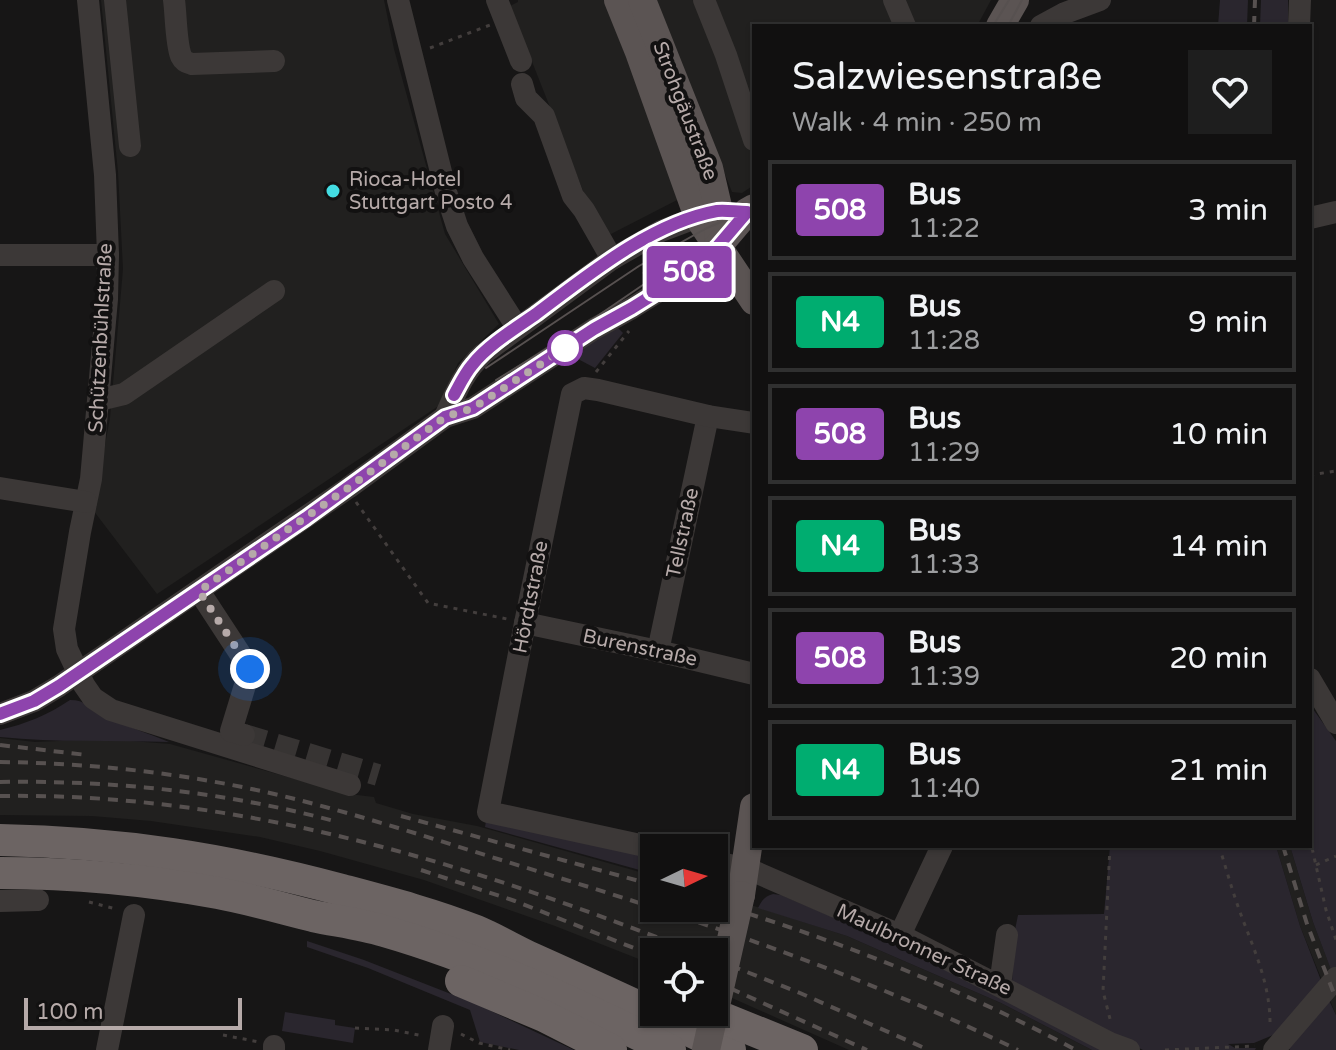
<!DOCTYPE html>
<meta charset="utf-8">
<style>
:root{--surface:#111010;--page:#1e1e1e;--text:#f1f3f6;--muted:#9c9d9f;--line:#303030}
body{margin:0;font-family:"Varela Round",sans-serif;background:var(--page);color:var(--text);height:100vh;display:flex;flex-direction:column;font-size:30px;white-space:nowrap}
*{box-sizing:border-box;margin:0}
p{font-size:26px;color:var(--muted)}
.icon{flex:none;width:44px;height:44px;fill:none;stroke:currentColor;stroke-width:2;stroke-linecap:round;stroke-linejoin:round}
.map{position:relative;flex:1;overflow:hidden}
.drawer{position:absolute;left:752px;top:24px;width:560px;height:824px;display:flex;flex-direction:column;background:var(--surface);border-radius:0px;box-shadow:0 2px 6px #0004,0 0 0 2px var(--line)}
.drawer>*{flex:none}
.badge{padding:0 16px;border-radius:6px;font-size:28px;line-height:52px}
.needle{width:52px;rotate:85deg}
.buttons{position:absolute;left:640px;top:834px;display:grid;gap:16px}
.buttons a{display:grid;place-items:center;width:88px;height:88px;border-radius:0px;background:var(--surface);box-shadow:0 2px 6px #0004,0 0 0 2px var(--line);font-size:40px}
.scale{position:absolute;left:24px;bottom:20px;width:218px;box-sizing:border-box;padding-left:8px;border:4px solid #b6aaa9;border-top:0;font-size:22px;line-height:28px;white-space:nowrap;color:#b6aaa9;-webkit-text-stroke:6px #121111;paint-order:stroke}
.you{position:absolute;width:40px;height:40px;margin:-20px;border:6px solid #fff;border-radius:50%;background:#1a73e8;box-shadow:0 0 0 12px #1a73e833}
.map>.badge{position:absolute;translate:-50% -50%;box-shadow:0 0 0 4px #fff}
.round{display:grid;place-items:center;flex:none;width:84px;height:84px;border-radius:0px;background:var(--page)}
.overview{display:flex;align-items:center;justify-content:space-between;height:136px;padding:0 40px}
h1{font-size:38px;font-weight:600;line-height:60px}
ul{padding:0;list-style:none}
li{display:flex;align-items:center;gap:24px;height:100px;margin:0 16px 12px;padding:0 24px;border:4px solid var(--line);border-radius:0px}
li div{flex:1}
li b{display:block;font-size:30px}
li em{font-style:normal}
li .badge{min-width:88px;font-weight:700;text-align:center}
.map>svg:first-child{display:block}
.built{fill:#21201f}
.green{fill:#2a262e}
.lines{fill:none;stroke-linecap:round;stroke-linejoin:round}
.minor-tunnel{stroke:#373433;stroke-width:22;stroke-dasharray:22 11;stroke-linecap:butt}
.path{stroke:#433e3d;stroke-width:3;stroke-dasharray:4 6;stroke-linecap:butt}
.minor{stroke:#3c3837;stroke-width:22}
.major{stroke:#5b5453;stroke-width:28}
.highway{stroke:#6c6463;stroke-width:32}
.tram{stroke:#575150;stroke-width:2}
.rail{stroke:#575150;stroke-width:4;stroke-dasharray:10 8;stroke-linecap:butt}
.major-bridge{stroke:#5b5453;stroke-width:28}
.line-casing{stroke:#fff;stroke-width:18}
.line{stroke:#8e44ad;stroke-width:12}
.walk{stroke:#b6aaa9;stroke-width:8;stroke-dasharray:0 14.4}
.poi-dot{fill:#43dce2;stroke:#121111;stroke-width:3}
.stop-dot{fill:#fff;stroke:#8e44ad;stroke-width:4}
.labels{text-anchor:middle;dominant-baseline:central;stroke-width:8;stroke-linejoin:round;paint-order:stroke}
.street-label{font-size:20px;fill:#b6aaa9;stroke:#121111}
.poi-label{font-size:20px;fill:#b6aaa9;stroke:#121111;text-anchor:start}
</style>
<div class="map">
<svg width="1336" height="1050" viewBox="0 0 1336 1050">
<rect width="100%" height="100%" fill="#171616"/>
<g class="built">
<polygon points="101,0 384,0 394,49 445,234 499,324 458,363 440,405 157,594 93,510 110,418 123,269 118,172"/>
<polygon points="518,0 604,0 681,198 611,234 597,226 510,6 518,2"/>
<polygon points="656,0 991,0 977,26 754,26 754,185 742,193 732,192"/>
<polygon points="0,738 35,742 106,739 170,744 349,794 374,797 376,803 413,814 477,826 654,876 654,908 714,908 714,893 847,936 888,954 1001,1003 1092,1050 849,1050 714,990 714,952 654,952 654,965 555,926 424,880 320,851 260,837 151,821 92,816 0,815"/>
<polygon points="1276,846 1290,846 1313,922 1336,982 1336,1015 1300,926"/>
</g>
<g class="green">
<polygon points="1220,0 1248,0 1247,26 1218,26"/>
<polygon points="1261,0 1288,0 1288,26 1260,26"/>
<polygon points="618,328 623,333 595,368 578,359 579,349"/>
<path d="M 70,700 C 85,700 91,708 104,715 C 124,726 148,733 169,742 C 113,740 56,743 0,737 L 0,730 C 25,724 48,715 70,700 Z"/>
<polygon points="1310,705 1336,741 1336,970 1333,975 1313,922 1290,846 1310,846"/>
<polygon points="487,815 654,858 654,874 485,827"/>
<polygon points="1110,846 1276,846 1300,926 1322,983 1280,1032 1254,1043 1228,1044 1235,1048 1256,1048 1255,1050 1143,1050 1012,983 1014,935 1018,915 1104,914"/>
<path d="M 773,894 L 781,895 L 896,944 L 1113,1050 L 1092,1050 L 1001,1003 L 888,954 L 847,936 L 758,908 C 762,900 765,896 773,894 Z"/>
<polygon points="307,941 364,960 474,1003 574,1050 519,1050 480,1042 470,1010 368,968 307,947"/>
<polygon points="1328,998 1336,1015 1336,1050 1290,1050 1287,1045"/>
<polygon points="285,1012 335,1020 335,1025 355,1028 353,1043 282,1031"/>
</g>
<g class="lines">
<polyline class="minor-tunnel" points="244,735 378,775"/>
<g class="path">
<polyline points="430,48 490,25"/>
<polyline points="677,260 674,254 685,248 682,243"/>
<polyline points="643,274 674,254"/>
<polyline points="596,372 629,331"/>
<polyline points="1310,475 1336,471"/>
<polyline points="356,502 428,603 507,619"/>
<polyline points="1310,839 1326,910 1336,940"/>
<polyline points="1110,846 1103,991 1111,1023"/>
<path d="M 1219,846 C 1226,868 1232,890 1240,912 C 1254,950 1271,985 1270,1027"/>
<polyline points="1316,865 1336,856"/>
<polyline points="89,902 116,909"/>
<polyline points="355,1028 394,1030 423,1036"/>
<polyline points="461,1034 479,1043 510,1050"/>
<polyline points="223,1035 259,1042"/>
<polyline points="1165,1050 1255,1046"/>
</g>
<g class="minor">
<polyline points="88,0 105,175 108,255 107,299 91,479 80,532 64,629 67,649 84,685 93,698 111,710 350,785"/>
<polyline points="115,0 130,146"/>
<path d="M 174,0 C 176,14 176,44 181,56 C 184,62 186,62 192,64 L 274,61"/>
<polyline points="398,0 446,192 457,226 473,258 517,327"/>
<polyline points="497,0 521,61"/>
<polyline points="704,0 726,55 754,140"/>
<polyline points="894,0 905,26"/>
<polyline points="1041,26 1065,13 1100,0"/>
<polyline points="1299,26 1300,0"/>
<polyline points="522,84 526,98 544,116 573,196 584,210 612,259"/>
<polyline points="1310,218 1336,212"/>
<polyline points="0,255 108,255"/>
<polyline points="99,400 124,394 274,291"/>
<path d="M 445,417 C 455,394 464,371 483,354 L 612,259 L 661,231 L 698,217"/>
<polyline points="0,488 86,502"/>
<polyline points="199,591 250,669 231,731 244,735"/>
<polyline points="525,623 658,651 754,674"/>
<polyline points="658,651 708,416"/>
<polyline points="1310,679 1336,723"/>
<polyline points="0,714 34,701 59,686 348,488 445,417 473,408 594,329 632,308 696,268 718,246"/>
<polyline points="654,848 488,812 525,623 572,394 584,388 598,390 708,416 754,423"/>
<polyline points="714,862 746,868 900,935 1110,1043 1129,1050"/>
<polyline points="0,901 38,900"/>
<polyline points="900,935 942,846"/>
<polyline points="1000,985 1007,935"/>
<polyline points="107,1050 134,915"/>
<polyline points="274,1050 274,1046"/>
<polyline points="439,1050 443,1026"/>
<polyline points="1274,1050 1336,978"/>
</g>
<g class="major">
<polyline points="618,0 639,52 698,217 754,301"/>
<polyline points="642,0 709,168 719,211 718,246"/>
<polyline points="1000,26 1015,0"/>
<polyline points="718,246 747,212 754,208"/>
<polyline points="741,895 754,807"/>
</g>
<g class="highway">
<path d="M 0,840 C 120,842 226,859 342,890 C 387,902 433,914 476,931 C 495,939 512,949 531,958 C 598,988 664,1018 730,1050"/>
<path d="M 0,873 C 72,873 147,880 218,893 C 250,899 281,908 313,916 C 336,921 361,924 384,931 C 481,959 580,1005 670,1050"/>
<polyline points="461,981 544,1016 611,1050"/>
<polyline points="708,1012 802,1050"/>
</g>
<g class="tram">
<polyline points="993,26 1009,0"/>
<polyline points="1008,26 1022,0"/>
<polyline points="486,368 639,266 705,229 754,207"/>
<polyline points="496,380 577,330 672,265 738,225"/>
</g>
<g class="rail">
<polyline points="1254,26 1255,0"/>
<polyline points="0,745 87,755"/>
<path d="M 0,762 C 90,763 182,773 270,793 C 360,814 448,844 537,871 C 701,921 863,975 1018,1050"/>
<path d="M 0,782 C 112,780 226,792 334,821"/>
<path d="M 0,796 C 241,792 473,865 695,952"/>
<polyline points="401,816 654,885"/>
<polyline points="1283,846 1307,924 1336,999"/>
<polyline points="421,870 515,901 654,956"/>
<path d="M 714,903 C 839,941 960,988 1076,1050"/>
<polyline points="714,959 800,993 929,1050"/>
<polyline points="714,981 867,1050"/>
</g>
<polyline class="major-bridge" points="706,1050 741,895"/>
</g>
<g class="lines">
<defs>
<path id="line" d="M 0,714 L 34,701 L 59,686 L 306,518 L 445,417 L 473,408 L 594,329 L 632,308 L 696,268 L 718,246 L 747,212 C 737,212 726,210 717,211 C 651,223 588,275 536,314 C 516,328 488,345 473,364 C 465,373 460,384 454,395"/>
</defs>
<use href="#line" class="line-casing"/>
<use href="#line" class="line"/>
<polyline class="walk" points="250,669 199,591 348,488 445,417 473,408 567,347 565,348"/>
</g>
<circle class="poi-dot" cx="333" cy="191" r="8"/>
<circle class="stop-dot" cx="565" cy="348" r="16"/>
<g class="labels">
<g class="street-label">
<text transform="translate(685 111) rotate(69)">Strohgäustraße</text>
<text transform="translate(101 338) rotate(-87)">Schützenbühlstraße</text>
<text transform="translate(683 533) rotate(-78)">Tellstraße</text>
<text transform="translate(531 597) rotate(-79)">Hördtstraße</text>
<text transform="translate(640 648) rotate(12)">Burenstraße</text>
<text transform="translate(924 950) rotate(25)">Maulbronner Straße</text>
</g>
<g class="poi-label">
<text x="349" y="180">Rioca-Hotel<tspan x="349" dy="23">Stuttgart Posto 4</tspan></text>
</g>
</g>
</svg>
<div class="buttons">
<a><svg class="needle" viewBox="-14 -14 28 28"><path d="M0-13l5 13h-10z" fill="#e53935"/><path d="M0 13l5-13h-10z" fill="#9c9d9f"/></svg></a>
<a><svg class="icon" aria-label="locate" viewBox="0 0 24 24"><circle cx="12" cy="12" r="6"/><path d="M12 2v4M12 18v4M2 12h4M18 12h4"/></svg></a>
</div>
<div class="scale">100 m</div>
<div class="you" style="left:250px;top:669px"></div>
<b class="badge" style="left:689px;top:272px;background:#8e44ad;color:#fff">508</b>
<section class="drawer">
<div class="overview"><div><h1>Salzwiesenstraße</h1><p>Walk · 4 min · 250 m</p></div><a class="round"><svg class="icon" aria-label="heart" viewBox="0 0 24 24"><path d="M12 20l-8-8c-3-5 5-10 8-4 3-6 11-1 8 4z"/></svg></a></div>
<ul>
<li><span class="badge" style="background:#8e44ad;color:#fff">508</span><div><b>Bus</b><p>11:22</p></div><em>3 min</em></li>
<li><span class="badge" style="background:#00ad70;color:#fff">N4</span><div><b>Bus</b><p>11:28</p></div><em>9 min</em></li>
<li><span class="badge" style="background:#8e44ad;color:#fff">508</span><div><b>Bus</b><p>11:29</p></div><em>10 min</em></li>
<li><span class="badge" style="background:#00ad70;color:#fff">N4</span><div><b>Bus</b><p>11:33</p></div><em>14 min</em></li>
<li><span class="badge" style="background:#8e44ad;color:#fff">508</span><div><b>Bus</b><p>11:39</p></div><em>20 min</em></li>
<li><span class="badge" style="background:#00ad70;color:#fff">N4</span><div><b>Bus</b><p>11:40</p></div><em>21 min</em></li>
</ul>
</section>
</div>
